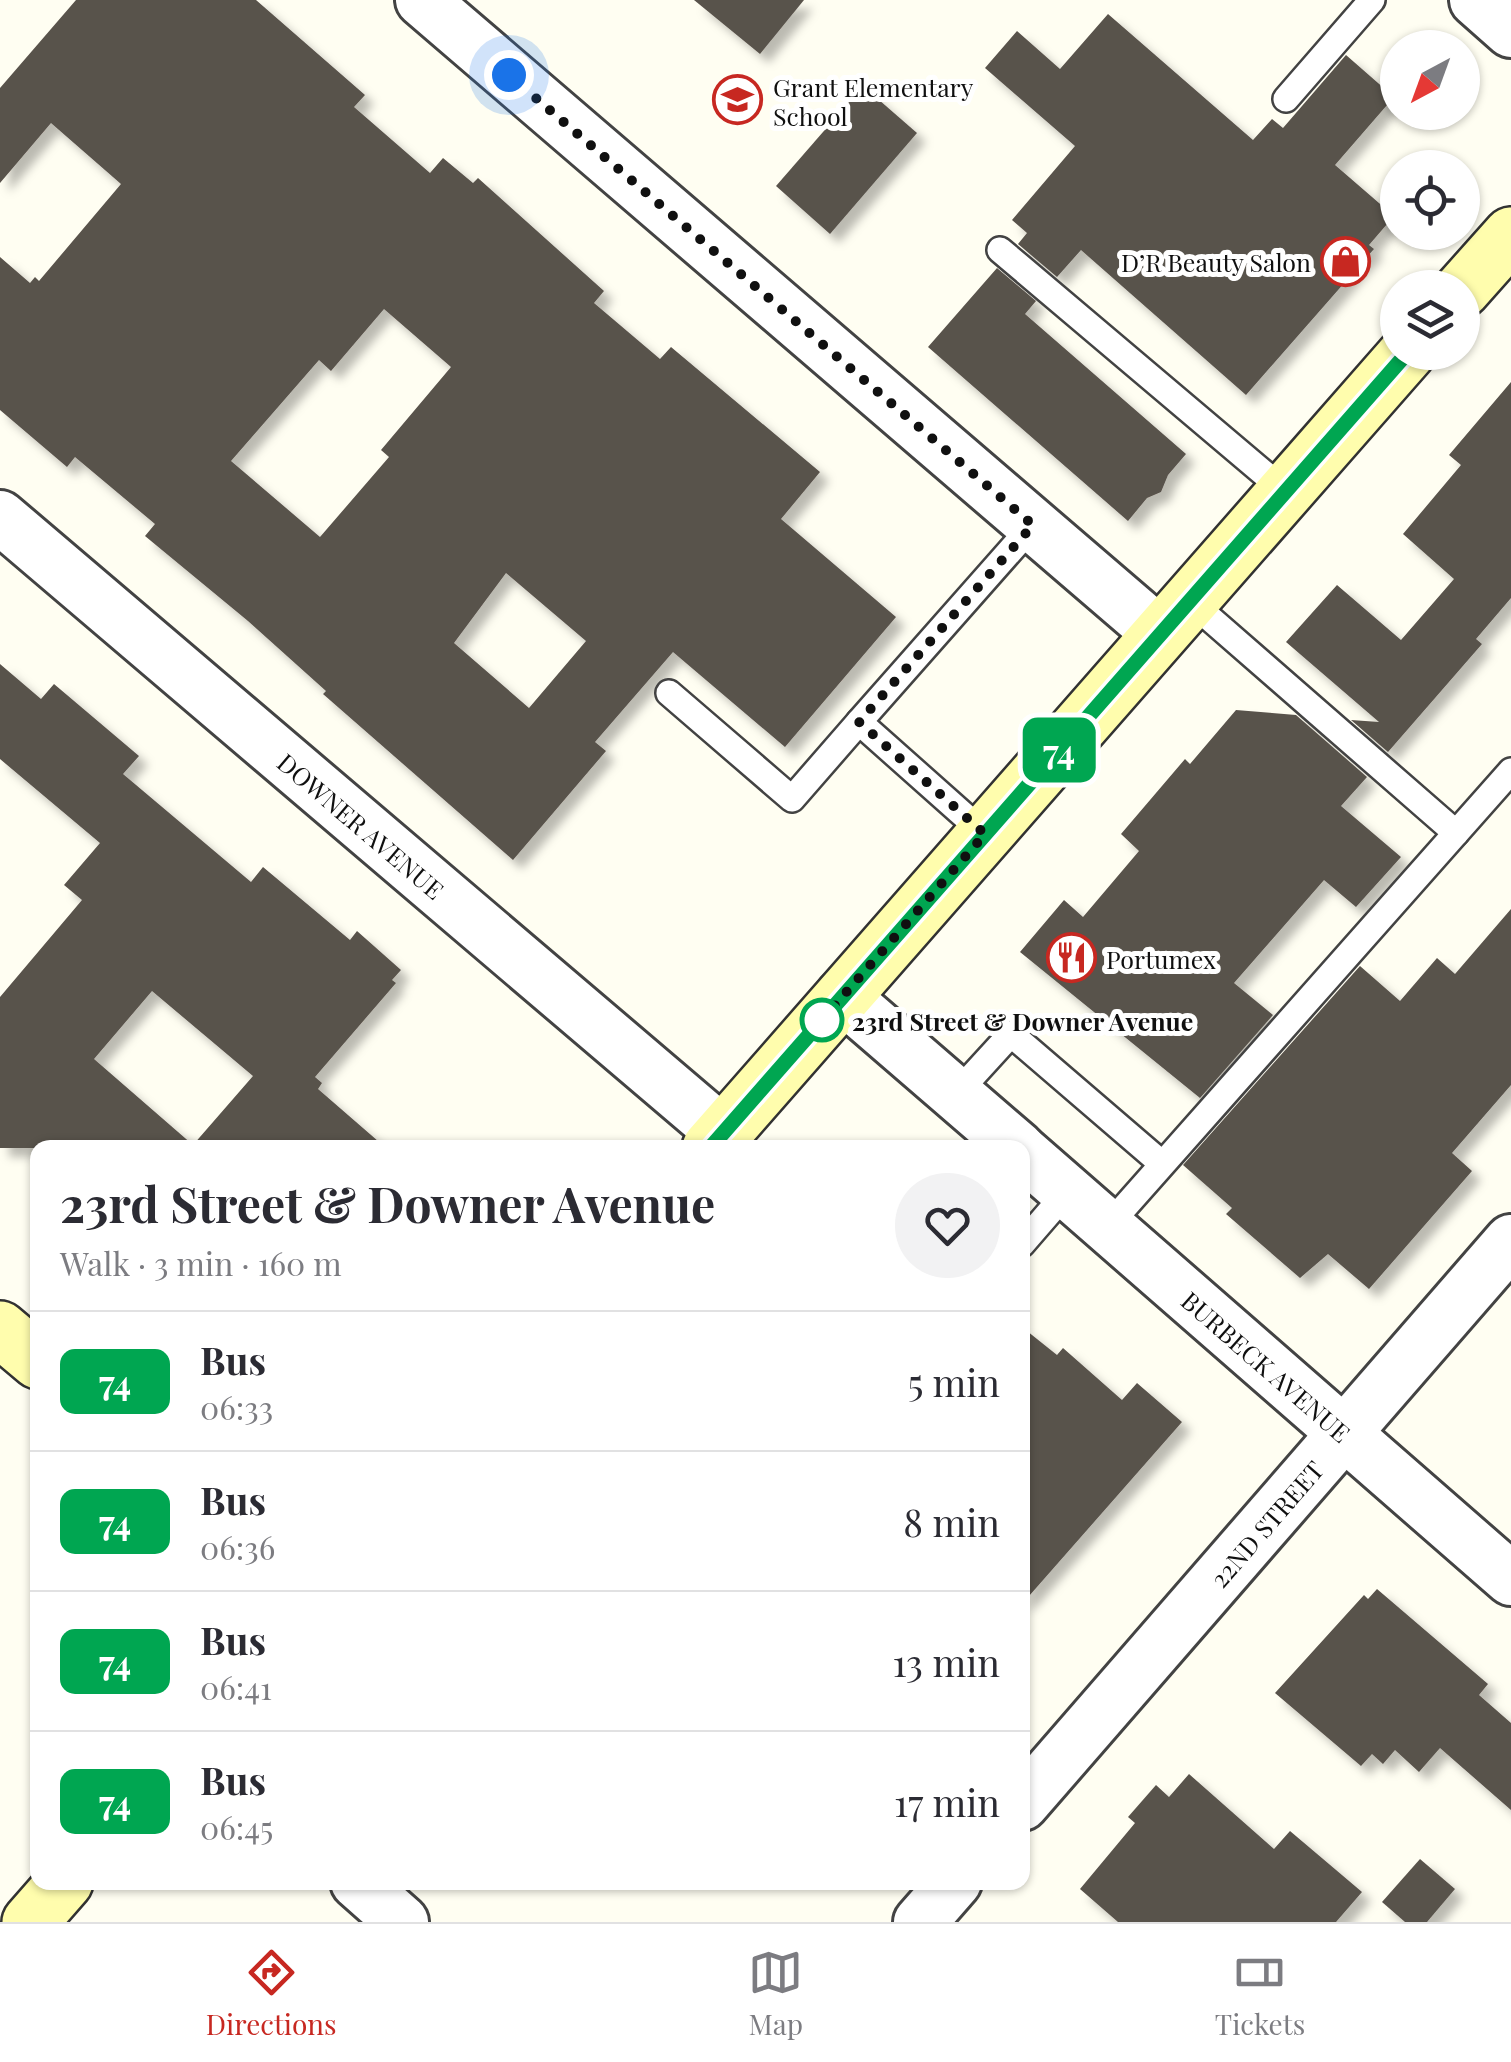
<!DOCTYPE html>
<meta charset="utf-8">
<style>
:root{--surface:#fff;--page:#f2f2f3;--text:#2b2b33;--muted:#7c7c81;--line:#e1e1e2;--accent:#c72821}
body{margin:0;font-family:"Playfair Display",serif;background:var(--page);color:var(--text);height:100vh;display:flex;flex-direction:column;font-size:38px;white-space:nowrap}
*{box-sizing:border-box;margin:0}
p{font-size:32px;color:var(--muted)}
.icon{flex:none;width:55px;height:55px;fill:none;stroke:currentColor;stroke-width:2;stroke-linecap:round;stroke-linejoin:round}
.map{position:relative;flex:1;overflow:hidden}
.sheet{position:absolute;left:30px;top:1140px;width:1000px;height:750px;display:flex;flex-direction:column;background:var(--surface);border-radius:20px;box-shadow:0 2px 8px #0004}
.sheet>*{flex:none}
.badge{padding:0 20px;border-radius:15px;font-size:35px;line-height:65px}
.needle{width:65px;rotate:221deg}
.buttons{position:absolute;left:1380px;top:30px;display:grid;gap:20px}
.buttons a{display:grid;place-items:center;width:100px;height:100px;border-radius:50%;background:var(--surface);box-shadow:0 2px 8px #0004;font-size:50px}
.you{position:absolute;width:50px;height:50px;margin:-25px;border:8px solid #fff;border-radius:50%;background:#1a73e8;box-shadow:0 0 0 15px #1a73e833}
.map>.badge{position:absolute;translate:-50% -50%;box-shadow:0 0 0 5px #fff}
.round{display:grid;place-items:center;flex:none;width:105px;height:105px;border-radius:52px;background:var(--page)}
.summary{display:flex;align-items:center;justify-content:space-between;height:170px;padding:0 30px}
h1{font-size:48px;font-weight:700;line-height:75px}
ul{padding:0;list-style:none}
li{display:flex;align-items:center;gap:30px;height:140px;padding:0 30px;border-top:2px solid var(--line)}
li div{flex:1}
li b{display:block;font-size:38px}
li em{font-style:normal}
li .badge{min-width:110px;font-weight:700;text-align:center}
.dock{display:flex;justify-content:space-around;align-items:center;height:140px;border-top:2px solid var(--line);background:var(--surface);font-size:28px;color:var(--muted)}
.dock a{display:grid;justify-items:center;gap:5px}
.dock .selected{color:var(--accent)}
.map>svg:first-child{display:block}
.building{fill:#59524b;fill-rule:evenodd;filter:url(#shadow)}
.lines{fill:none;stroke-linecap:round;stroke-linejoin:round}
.lane-casing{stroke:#434343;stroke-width:30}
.street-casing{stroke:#434343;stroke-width:58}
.secondary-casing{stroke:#323232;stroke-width:60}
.lane{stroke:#fff;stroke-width:25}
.street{stroke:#fff;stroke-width:52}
.secondary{stroke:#fffdad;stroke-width:55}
.line-casing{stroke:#fff;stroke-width:22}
.line{stroke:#00a651;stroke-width:15}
.walk{stroke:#101010;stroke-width:10;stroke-dasharray:0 18}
.stop-dot{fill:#fff;stroke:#00a651;stroke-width:5}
.labels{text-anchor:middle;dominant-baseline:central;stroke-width:10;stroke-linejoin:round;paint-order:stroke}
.poi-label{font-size:25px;fill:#101010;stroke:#fff;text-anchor:start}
.street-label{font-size:25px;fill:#101010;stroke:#fff}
.stop-label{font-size:25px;font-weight:bold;fill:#101010;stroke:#fff;text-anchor:start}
</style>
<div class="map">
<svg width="1511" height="1922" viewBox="0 0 1511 1922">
<defs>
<filter id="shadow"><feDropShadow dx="9" dy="9" stdDeviation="5" flood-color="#0004"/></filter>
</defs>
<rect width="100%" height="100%" fill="#fffef2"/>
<g class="building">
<path d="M 76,0 L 256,0 L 365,95 L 354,107 L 430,173 L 443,158 L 473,183 L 478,178 L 604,291 L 594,303 L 660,359 L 671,347 L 820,472 L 781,519 L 896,617 L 785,747 L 673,652 L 595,742 L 606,751 L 513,860 L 323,694 L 326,691 L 248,621 L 145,536 L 155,524 L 75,457 L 67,467 L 0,410 L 0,257 L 30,283 L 35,277 L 39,281 L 121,184 L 51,123 L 0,183 L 0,88 ZM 384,309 L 451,367 L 381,450 L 389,457 L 320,537 L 231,461 L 319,360 L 331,371 ZM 506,573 L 586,641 L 529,708 L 454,643 Z"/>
<polygon points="694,0 804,0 760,54"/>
<polygon points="1108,14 1253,140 1272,119 1283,128 1346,55 1394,97 1335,165 1394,216 1369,245 1374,249 1246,395 1081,250 1057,277 1018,244 1027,233 1012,220 1075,146 985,68 1017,31 1060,69"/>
<polygon points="863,86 917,133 830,234 776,186"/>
<polygon points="997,268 1036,301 1025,314 1186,454 1168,475 1161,492 1147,498 1128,521 928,347"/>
<polygon points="1511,382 1511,598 1476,639 1482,644 1388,752 1351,720 1379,722 1286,642 1337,585 1401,640 1454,579 1403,534 1461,465 1449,455"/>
<path d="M 0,664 L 41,699 L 54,684 L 139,756 L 123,774 L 251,882 L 263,867 L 350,940 L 357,931 L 401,970 L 392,980 L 396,983 L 315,1077 L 322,1083 L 318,1089 L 386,1148 L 0,1148 L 0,997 L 82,900 L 64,885 L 100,843 L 0,759 ZM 152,991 L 253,1076 L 193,1145 L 94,1059 Z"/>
<polygon points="1236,710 1296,715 1367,777 1341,806 1401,857 1356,907 1324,880 1234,983 1273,1015 1200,1098 1020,952 1064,900 1083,917 1139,851 1121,834 1185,759 1190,764"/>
<polygon points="1511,909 1511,1085 1452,1153 1472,1171 1369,1289 1328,1254 1300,1278 1226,1214 1232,1208 1183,1165 1360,966 1400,1001 1437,958 1455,974"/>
<polygon points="1022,1327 1057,1355 1063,1348 1122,1400 1137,1383 1182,1422 1022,1604"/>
<polygon points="1377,1589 1488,1684 1479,1695 1511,1723 1511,1810 1440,1748 1419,1772 1395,1750 1383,1764 1372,1754 1361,1766 1275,1693 1364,1595 1368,1599"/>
<polygon points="1189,1774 1274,1849 1290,1831 1362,1892 1336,1922 1118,1922 1080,1889 1135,1823 1128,1817 1156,1785 1169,1797"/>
<polygon points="1420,1859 1455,1889 1427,1922 1405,1922 1382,1902"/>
</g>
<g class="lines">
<defs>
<g id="lane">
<polyline points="1286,99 1372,0"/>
<polyline points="1000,250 1286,492"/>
<polyline points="1190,601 1456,833"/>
<polyline points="669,693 792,799 859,722"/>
<polyline points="985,834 859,722 1033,525"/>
<polyline points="957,1093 1011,1034 1160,1162"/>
<polyline points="1107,1227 1511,771"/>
<polyline points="1022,1244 1067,1192"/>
</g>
<g id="street">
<polyline points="422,0 1160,634"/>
<polyline points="1476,0 1511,31"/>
<path id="s1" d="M 0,517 L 723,1133"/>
<polyline points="842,996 1018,1148"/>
<path id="s2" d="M 1022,1152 L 1511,1579"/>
<path id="s3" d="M 1022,1804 L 1511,1241"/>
<polyline points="357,1882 402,1922"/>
<polyline points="920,1922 955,1882"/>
</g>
<g id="secondary">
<polyline points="1462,290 1511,235"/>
<polyline points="710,1148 1408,352"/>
<polyline points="0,1329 38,1361"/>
<polyline points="30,1922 65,1882"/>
</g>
</defs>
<use href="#lane" class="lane-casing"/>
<use href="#street" class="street-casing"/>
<use href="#secondary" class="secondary-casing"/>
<use href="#lane" class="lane"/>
<use href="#street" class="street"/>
<use href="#secondary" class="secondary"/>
</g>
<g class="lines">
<defs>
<polyline id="line" points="710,1148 1408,352"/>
</defs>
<use href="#line" class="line-casing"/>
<use href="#line" class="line"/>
<polyline class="walk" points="509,75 1033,525 859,722 985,834 822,1020"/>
</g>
<defs>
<symbol id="school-ring" viewBox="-11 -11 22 22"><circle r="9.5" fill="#fff" stroke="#c72821" stroke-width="1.5"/><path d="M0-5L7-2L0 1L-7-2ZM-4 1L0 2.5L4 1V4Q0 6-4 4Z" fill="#c72821"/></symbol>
<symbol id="shop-ring" viewBox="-11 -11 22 22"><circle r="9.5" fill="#fff" stroke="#c72821" stroke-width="1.5"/><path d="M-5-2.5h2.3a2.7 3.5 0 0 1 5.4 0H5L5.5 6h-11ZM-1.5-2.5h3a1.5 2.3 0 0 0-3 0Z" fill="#c72821"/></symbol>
<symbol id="restaurant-ring" viewBox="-11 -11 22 22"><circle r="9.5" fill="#fff" stroke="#c72821" stroke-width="1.5"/><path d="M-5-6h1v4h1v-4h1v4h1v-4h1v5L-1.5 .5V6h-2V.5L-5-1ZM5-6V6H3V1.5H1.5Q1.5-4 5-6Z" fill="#c72821"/></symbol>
</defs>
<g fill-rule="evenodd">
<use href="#school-ring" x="710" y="72" width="55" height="55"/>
<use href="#shop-ring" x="1318" y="234" width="55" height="55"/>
<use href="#restaurant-ring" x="1044" y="930" width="55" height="55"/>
</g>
<circle class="stop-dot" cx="822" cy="1020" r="20"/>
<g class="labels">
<g class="poi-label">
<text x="773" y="86">Grant Elementary<tspan x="773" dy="29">School</tspan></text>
<text x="1311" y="261" text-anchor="end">D’R Beauty Salon</text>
<text x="1106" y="958">Portumex</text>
</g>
<g class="street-label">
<text stroke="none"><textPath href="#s1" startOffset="475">DOWNER AVENUE</textPath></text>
<text stroke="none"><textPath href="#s2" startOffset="325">BURBECK AVENUE</textPath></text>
<text stroke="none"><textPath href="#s3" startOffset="372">22ND STREET</textPath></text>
</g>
<g class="stop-label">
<text x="852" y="1020">23rd Street &amp; Downer Avenue</text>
</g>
</g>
</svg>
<div class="buttons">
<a><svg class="needle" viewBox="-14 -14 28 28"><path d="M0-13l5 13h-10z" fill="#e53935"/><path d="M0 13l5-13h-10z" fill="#7c7c81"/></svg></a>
<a><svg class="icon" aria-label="locate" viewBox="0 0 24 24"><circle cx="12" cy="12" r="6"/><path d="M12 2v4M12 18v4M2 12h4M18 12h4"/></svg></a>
<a><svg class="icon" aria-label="layers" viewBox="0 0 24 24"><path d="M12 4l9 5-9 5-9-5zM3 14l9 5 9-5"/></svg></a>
</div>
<div class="you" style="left:509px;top:75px"></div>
<b class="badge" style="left:1059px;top:750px;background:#00a651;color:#fff">74</b>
<section class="sheet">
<div class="summary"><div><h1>23rd Street &amp; Downer Avenue</h1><p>Walk · 3 min · 160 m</p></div><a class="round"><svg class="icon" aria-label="heart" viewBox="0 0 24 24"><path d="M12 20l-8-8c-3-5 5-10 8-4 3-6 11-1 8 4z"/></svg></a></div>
<ul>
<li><span class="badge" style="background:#00a651;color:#fff">74</span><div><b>Bus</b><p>06:33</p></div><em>5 min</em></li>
<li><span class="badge" style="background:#00a651;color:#fff">74</span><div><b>Bus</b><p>06:36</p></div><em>8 min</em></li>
<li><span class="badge" style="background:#00a651;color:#fff">74</span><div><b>Bus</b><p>06:41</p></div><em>13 min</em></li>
<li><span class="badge" style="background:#00a651;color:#fff">74</span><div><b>Bus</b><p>06:45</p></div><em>17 min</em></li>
</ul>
</section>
</div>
<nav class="dock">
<a class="selected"><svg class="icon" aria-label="directions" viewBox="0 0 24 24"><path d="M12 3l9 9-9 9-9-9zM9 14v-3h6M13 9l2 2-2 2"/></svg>Directions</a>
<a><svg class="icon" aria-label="map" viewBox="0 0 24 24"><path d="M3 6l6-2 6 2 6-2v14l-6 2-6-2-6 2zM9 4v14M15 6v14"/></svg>Map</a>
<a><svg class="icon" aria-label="tickets" viewBox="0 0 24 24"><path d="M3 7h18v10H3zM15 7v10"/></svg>Tickets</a>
</nav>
